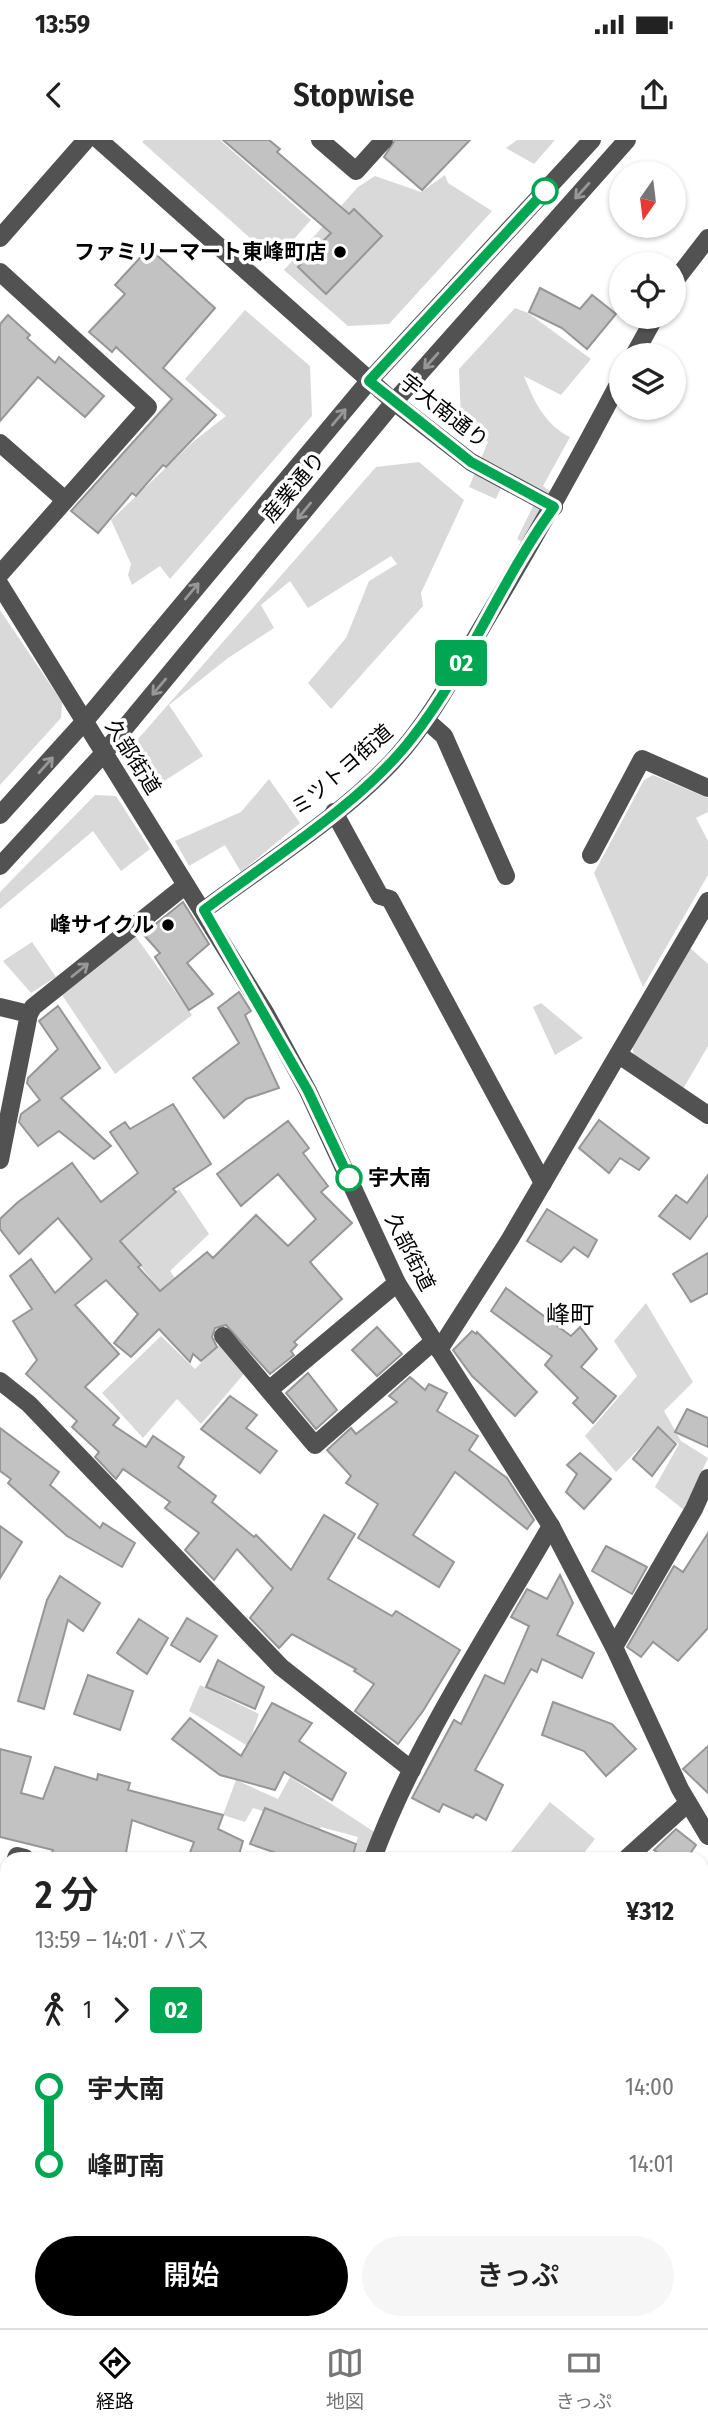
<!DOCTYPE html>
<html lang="ja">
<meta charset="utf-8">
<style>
:root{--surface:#fff;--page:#f6f6f6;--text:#222;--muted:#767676;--line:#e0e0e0;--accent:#000}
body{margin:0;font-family:"Fira Sans Condensed","Noto Sans JP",sans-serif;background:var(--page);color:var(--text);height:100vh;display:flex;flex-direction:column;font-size:26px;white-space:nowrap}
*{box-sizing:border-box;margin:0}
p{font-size:23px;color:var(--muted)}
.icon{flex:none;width:38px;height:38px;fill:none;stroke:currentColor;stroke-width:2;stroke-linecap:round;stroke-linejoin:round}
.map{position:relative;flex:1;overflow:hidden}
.drawer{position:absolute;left:0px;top:1712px;width:709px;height:478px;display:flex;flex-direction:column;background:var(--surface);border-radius:21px 21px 0 0;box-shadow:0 2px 5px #0004}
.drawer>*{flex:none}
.badge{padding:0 14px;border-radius:5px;font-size:24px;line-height:46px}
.needle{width:46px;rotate:194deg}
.tools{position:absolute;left:609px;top:21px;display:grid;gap:14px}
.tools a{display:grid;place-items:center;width:77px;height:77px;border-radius:50%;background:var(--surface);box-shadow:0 2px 5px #0004;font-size:35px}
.map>.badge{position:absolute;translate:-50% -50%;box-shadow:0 0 0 4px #fff}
.legs{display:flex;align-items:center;gap:10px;height:77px;padding:0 35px;font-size:23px}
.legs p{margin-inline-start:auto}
.overview{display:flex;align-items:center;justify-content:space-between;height:119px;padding:0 35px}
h1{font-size:38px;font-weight:600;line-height:52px}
.action{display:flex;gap:14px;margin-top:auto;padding:14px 35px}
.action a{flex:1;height:80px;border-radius:42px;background:var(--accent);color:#fff;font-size:28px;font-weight:600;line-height:80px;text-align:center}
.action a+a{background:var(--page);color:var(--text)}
ul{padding:0 35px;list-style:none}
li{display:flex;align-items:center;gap:24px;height:77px;font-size:26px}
li i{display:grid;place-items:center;width:10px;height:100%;margin:0 9px;background:currentColor}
li i::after{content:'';width:18px;height:18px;margin:-9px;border:5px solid;border-radius:50%;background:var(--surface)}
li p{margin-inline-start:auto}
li:first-child i{background:linear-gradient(#0000 50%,currentColor 0)}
li:last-child i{background:linear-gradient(currentColor 50%,#0000 0)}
.status{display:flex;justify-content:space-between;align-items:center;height:49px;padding:0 35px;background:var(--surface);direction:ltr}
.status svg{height:19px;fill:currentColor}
header{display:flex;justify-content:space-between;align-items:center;height:91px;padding:0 35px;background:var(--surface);font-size:32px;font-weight:600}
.menu{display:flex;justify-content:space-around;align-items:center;height:98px;border-top:2px solid var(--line);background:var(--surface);font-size:19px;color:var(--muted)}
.menu a{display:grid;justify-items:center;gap:4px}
.menu .selected{color:var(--accent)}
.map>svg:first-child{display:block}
.green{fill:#d9d9d9}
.building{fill:#c2c2c2;stroke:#969696;stroke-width:2}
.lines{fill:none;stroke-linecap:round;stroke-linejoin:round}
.highway-casing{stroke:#dbdbdb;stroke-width:24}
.minor{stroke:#525252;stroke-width:18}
.highway{stroke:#000;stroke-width:21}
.oneway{stroke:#979797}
.line-1-casing{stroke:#fff;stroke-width:16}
.line-1{stroke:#00a651;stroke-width:10}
.stop-1-dot{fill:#fff;stroke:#00a651;stroke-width:3.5}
.poi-dot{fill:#000;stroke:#fff;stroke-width:2.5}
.labels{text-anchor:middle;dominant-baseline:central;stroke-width:7;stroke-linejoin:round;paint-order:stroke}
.poi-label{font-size:21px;font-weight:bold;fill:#000;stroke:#fff;text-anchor:end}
.street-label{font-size:21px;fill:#000;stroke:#fff}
.stop-label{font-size:21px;font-weight:bold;fill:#000;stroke:#fff;text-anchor:start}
.quarter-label{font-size:24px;fill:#000;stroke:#fff}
</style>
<div class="status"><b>13:59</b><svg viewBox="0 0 49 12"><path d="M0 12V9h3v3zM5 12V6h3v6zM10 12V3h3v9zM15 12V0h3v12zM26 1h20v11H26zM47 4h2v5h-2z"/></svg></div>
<header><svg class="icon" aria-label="back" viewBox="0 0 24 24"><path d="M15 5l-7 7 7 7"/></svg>Stopwise<svg class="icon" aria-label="share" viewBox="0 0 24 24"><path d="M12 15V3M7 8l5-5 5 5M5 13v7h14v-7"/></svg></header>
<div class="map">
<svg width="708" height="2188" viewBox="0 0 708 2188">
<rect width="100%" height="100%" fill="#fff"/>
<g class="green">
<polygon points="144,0 220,0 311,80 275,120 142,2"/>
<polygon points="517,0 555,0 534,24 506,8"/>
<polygon points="445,35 448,43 492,71 389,184 348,186 284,130 358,47 375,36 421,52"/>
<path d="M 515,168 L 528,173 L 591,219 L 561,255 L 524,236 C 533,260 546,286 570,297 L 543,346 L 563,361 L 536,411 L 517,399 L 536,360 L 506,336 L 496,359 L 469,347 L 488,302 L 461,280 L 459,229 Z"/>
<polygon points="245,170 310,226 312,276 170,439 160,426 132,445 128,435 131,424 111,380 194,301 226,276 185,239"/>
<polygon points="419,322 464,360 421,453 423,466 331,569 308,543 346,498 369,441 397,424 391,416 308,468 290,441 261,465 274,488 228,518 169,565 203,616 144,654 128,628 131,607 376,327"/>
<polygon points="0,470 62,562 61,578 0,645"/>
<polygon points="653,635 708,658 708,672 696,678 708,701 708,735 643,847 594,733 644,640"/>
<polygon points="269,639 300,683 241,732 225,705 189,726 175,701 241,672"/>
<polygon points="95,655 116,656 150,709 121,731 93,691 0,769 0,752"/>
<polygon points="134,794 192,875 115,934 60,852"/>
<polygon points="32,802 56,837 31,853 3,821"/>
<polygon points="688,806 708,824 708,906 683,949 634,916 632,905"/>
<polygon points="541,863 583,898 555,915 533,867"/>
<polygon points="179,1049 209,1094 170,1131 193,1163 180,1175 120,1101"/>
<polygon points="646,1163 693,1242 664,1271 681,1301 708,1318 684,1370 655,1347 679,1304 659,1288 616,1332 585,1296 637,1236 614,1201"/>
<polygon points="161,1196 195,1229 225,1199 249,1228 201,1284 177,1259 143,1298 102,1253"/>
<polygon points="200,1545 259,1574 248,1606 189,1571"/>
<polygon points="290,1637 376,1693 364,1718 351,1718 358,1697 321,1687 307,1718 297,1718 310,1684 265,1668 263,1671 253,1668 245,1682 223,1675 236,1640 278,1659"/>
<polygon points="550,1662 595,1699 580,1718 506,1718"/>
</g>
<g class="building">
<polygon points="223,0 269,0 280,9 277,12 349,74 354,69 382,96 326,154 298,127 331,93"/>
<polygon points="395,0 470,0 422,50 384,17"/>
<polygon points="149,108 215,168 163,228 216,275 166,327 163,325 136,356 132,353 98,393 71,371 172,259 116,207 112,212 89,192 125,154 115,145"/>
<polygon points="540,148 580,169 592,155 616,174 587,209 562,188 529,172"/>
<polygon points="8,175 30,195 27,198 55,223 59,217 104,256 85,277 38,237 0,281 0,184"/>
<polygon points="183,762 209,804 187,823 213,854 189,870 155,817 160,813 143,794"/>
<polygon points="239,852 251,871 245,875 279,948 246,959 224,978 193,938 239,903 218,868"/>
<polygon points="58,866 100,928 61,958 111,1006 94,1019 59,991 38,1006 19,982 21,974 40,960 27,943 28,938 58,909 39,881"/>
<polygon points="173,964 211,1024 173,1049 176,1052 120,1101 141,1125 138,1127 160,1151 207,1112 213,1118 256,1075 288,1106 316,1079 278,1034 241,1066 217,1034 288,981 309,1008 303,1013 328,1046 321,1052 352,1083 310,1122 342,1159 294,1202 297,1205 291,1211 294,1215 270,1234 226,1185 215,1188 212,1197 217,1207 201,1221 193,1214 190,1222 159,1189 131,1217 114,1203 138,1174 106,1140 75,1165 119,1214 85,1247 119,1278 113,1285 146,1307 153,1296 184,1317 178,1327 216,1356 212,1362 254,1397 256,1395 291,1430 324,1375 355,1394 328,1439 392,1476 396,1471 460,1510 423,1571 398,1604 355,1571 374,1544 354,1531 356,1529 292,1494 279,1508 250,1478 273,1448 237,1409 214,1440 185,1410 199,1393 165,1368 170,1362 123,1329 116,1339 95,1317 99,1312 72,1287 77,1281 26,1234 37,1220 13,1181 32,1169 10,1136 31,1119 55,1153 92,1119 58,1078 19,1114 0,1089 0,1079 18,1062 72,1023 101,1062 138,1033 110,992 125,982 130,989"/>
<polygon points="599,980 649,1018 639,1030 620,1018 609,1033 579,1008"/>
<polygon points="708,1035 708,1075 690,1099 659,1076 676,1055 687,1063"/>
<polygon points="547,1069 597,1100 588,1117 574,1107 561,1122 527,1101"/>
<polygon points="708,1113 708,1153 691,1162 673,1134"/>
<polygon points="506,1148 571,1196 580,1187 597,1209 581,1227 616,1256 593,1283 573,1263 578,1258 545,1225 552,1216 491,1171"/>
<polygon points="377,1187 402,1214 377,1236 352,1210"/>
<polygon points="472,1191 476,1194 477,1192 537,1252 515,1276 472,1236 453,1210"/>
<polygon points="308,1233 337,1270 316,1289 286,1253"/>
<polygon points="410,1237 425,1250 429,1244 447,1253 437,1271 478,1296 469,1310 507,1338 534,1380 527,1389 455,1332 413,1395 454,1422 439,1447 358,1398 378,1364 346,1343 351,1336 327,1310 351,1288 356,1294 397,1262 389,1256"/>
<polygon points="230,1256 257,1275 246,1288 277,1311 260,1333 201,1289"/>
<polygon points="687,1269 708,1278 708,1307 675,1292"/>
<polygon points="658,1287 676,1304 652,1336 633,1319"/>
<polygon points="0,1288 59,1332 50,1345 100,1388 103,1383 135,1403 122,1427 67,1396 8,1343 11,1339 0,1331"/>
<polygon points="580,1313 611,1339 584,1369 566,1352 577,1334 567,1325"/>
<polygon points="0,1386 22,1402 0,1438"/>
<polygon points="708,1393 708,1488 678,1521 653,1502 641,1517 627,1507 674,1426 683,1432"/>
<polygon points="606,1406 647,1427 632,1454 592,1431"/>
<polygon points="560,1435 573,1463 557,1495 594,1513 582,1538 542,1519 537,1532 531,1529 475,1630 503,1645 486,1680 476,1674 473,1678 443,1664 439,1672 412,1658 454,1580 461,1584 485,1535 504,1544 529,1486 511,1477 527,1449 547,1459"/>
<polygon points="60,1436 100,1463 83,1491 68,1480 44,1569 18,1561 47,1460"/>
<polygon points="187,1478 217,1496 200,1522 171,1505"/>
<polygon points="139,1479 168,1498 147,1534 117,1513"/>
<polygon points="218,1520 264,1547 255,1569 206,1547"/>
<polygon points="88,1535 133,1551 120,1590 74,1574"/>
<polygon points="553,1562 612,1584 636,1609 606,1636 584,1611 542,1595"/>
<polygon points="272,1563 312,1583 299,1601 346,1633 332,1660 284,1632 275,1650 220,1635 172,1599 190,1578 241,1616"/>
<polygon points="708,1606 708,1653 683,1629"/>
<polygon points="0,1609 31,1617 21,1653 43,1659 55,1627 97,1640 98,1634 130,1643 128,1650 223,1675 218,1689 243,1701 238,1718 188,1718 194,1702 132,1680 125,1718 68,1718 52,1713 53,1710 0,1697"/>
<polygon points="265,1668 356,1704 352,1718 291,1718 250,1704"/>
<polygon points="676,1689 696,1705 687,1718 666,1718 654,1710"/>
</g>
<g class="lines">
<defs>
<g id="highway">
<polyline points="0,2125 7,2129"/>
<polyline points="96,2182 106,2188"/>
</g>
</defs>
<use href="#highway" class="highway-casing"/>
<g class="minor">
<polyline points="99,0 394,262 471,322 554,367"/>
<polyline points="320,0 356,31 384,0"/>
<polyline points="0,98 86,0"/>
<polyline points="0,132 148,267 0,434"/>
<polyline points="674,142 708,98"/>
<polyline points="634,215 655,177"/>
<polyline points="0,303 65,360"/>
<polyline points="0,445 266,874 308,951 397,1143 551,1386 614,1507 680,1649 708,1696"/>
<polyline points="426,580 444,596 506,736"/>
<polyline points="334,672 380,756 390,759 543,1043"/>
<polyline points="0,675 84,582 369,241 592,0"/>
<polyline points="591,715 642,619 708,648"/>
<polyline points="0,726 104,613 394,262 627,0"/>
<path d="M 204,770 C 264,725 341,676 392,622 C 431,580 457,529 486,480 C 533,401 578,321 621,239"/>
<polyline points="0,867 29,874"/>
<polyline points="619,915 708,975"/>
<polyline points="0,1020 29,874 33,867 186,745"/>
<polyline points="223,1196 315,1305 434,1201"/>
<polyline points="439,1210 510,1099 708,761"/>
<polyline points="0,1241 29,1264 281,1527 412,1630"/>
<polyline points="269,1250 397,1143"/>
<polyline points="614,1507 694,1369 708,1338"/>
<polyline points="16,1718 17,1716 25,1718"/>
<path d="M 373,1718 C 414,1606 491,1490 551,1386"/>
<polyline points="627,1718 688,1663"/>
<polyline points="0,1794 7,1762"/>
<polyline points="702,1857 708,1851"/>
<polyline points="0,1866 7,1868"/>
<polyline points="363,2188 364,2182"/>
<polyline points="574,2188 576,2182"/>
</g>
<use href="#highway" class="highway"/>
</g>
<defs><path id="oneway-shaft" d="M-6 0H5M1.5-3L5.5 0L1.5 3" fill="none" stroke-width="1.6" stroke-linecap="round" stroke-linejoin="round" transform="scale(1.75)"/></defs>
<g class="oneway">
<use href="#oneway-shaft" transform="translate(582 51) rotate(132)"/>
<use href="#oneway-shaft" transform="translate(431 221) rotate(132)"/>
<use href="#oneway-shaft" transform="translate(339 277) rotate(-50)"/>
<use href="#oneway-shaft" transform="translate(304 371) rotate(130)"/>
<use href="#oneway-shaft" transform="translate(192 451) rotate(-50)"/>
<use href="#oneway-shaft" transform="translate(159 547) rotate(130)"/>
<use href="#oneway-shaft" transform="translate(46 625) rotate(-48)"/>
<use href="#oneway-shaft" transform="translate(80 830) rotate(-39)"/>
</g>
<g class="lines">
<defs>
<path id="line-1" d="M 349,1038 L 308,951 L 204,770 C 270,720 362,663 412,598 C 468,527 501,440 554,367 L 471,322 L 369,241 L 545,51"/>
</defs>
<use href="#line-1" class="line-1-casing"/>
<use href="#line-1" class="line-1"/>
</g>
<g class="stop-1-dot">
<circle cx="545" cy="51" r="12"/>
<circle cx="349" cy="1038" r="12"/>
</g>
<g class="poi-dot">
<circle cx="340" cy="112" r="7"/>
<circle cx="168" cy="785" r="7"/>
</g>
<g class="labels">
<g class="poi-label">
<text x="326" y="112">ファミリーマート東峰町店</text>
<text x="154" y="785">峰サイクル</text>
</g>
<g class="street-label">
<text transform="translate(444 271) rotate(38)">宇大南通り</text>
<text transform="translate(294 347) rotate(-50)">産業通り</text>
<text transform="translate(133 617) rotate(58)">久部街道</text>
<text transform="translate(342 630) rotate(-41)">ミツトヨ街道</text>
<text transform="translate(410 1112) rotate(63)">久部街道</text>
</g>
<g class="stop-label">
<text x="368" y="1038">宇大南</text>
</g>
<g class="quarter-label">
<text x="570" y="1175">峰町</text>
</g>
</g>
</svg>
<div class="tools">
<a><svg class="needle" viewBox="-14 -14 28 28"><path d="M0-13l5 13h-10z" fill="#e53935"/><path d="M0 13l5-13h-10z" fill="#767676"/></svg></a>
<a><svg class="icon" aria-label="locate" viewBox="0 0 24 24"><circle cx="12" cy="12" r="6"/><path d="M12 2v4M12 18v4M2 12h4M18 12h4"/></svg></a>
<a><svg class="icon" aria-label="layers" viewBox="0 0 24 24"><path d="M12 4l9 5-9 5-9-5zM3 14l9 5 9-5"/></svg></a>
</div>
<b class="badge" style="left:461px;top:523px;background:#00a651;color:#fff">02</b>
<section class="drawer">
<div class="overview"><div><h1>2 分</h1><p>13:59 – 14:01 · バス</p></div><b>¥312</b></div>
<div class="legs"><svg class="icon" aria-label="walk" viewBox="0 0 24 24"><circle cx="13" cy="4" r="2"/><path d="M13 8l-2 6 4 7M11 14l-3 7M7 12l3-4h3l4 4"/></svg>1<svg class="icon" aria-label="forward" viewBox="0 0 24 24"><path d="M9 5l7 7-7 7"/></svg><b class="badge" style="background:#00a651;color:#fff">02</b></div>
<ul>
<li><i style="color:#00a651"></i><b>宇大南</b><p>14:00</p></li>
<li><i style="color:#00a651"></i><b>峰町南</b><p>14:01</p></li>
</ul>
<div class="action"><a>開始</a><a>きっぷ</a></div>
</section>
</div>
<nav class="menu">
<a class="selected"><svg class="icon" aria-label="directions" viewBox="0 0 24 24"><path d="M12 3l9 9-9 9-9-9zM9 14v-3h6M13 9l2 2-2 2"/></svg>経路</a>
<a><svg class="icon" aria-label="map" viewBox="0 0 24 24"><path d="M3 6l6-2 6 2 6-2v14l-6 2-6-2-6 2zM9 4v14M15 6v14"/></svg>地図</a>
<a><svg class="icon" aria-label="tickets" viewBox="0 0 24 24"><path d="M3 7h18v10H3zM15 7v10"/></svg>きっぷ</a>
</nav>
